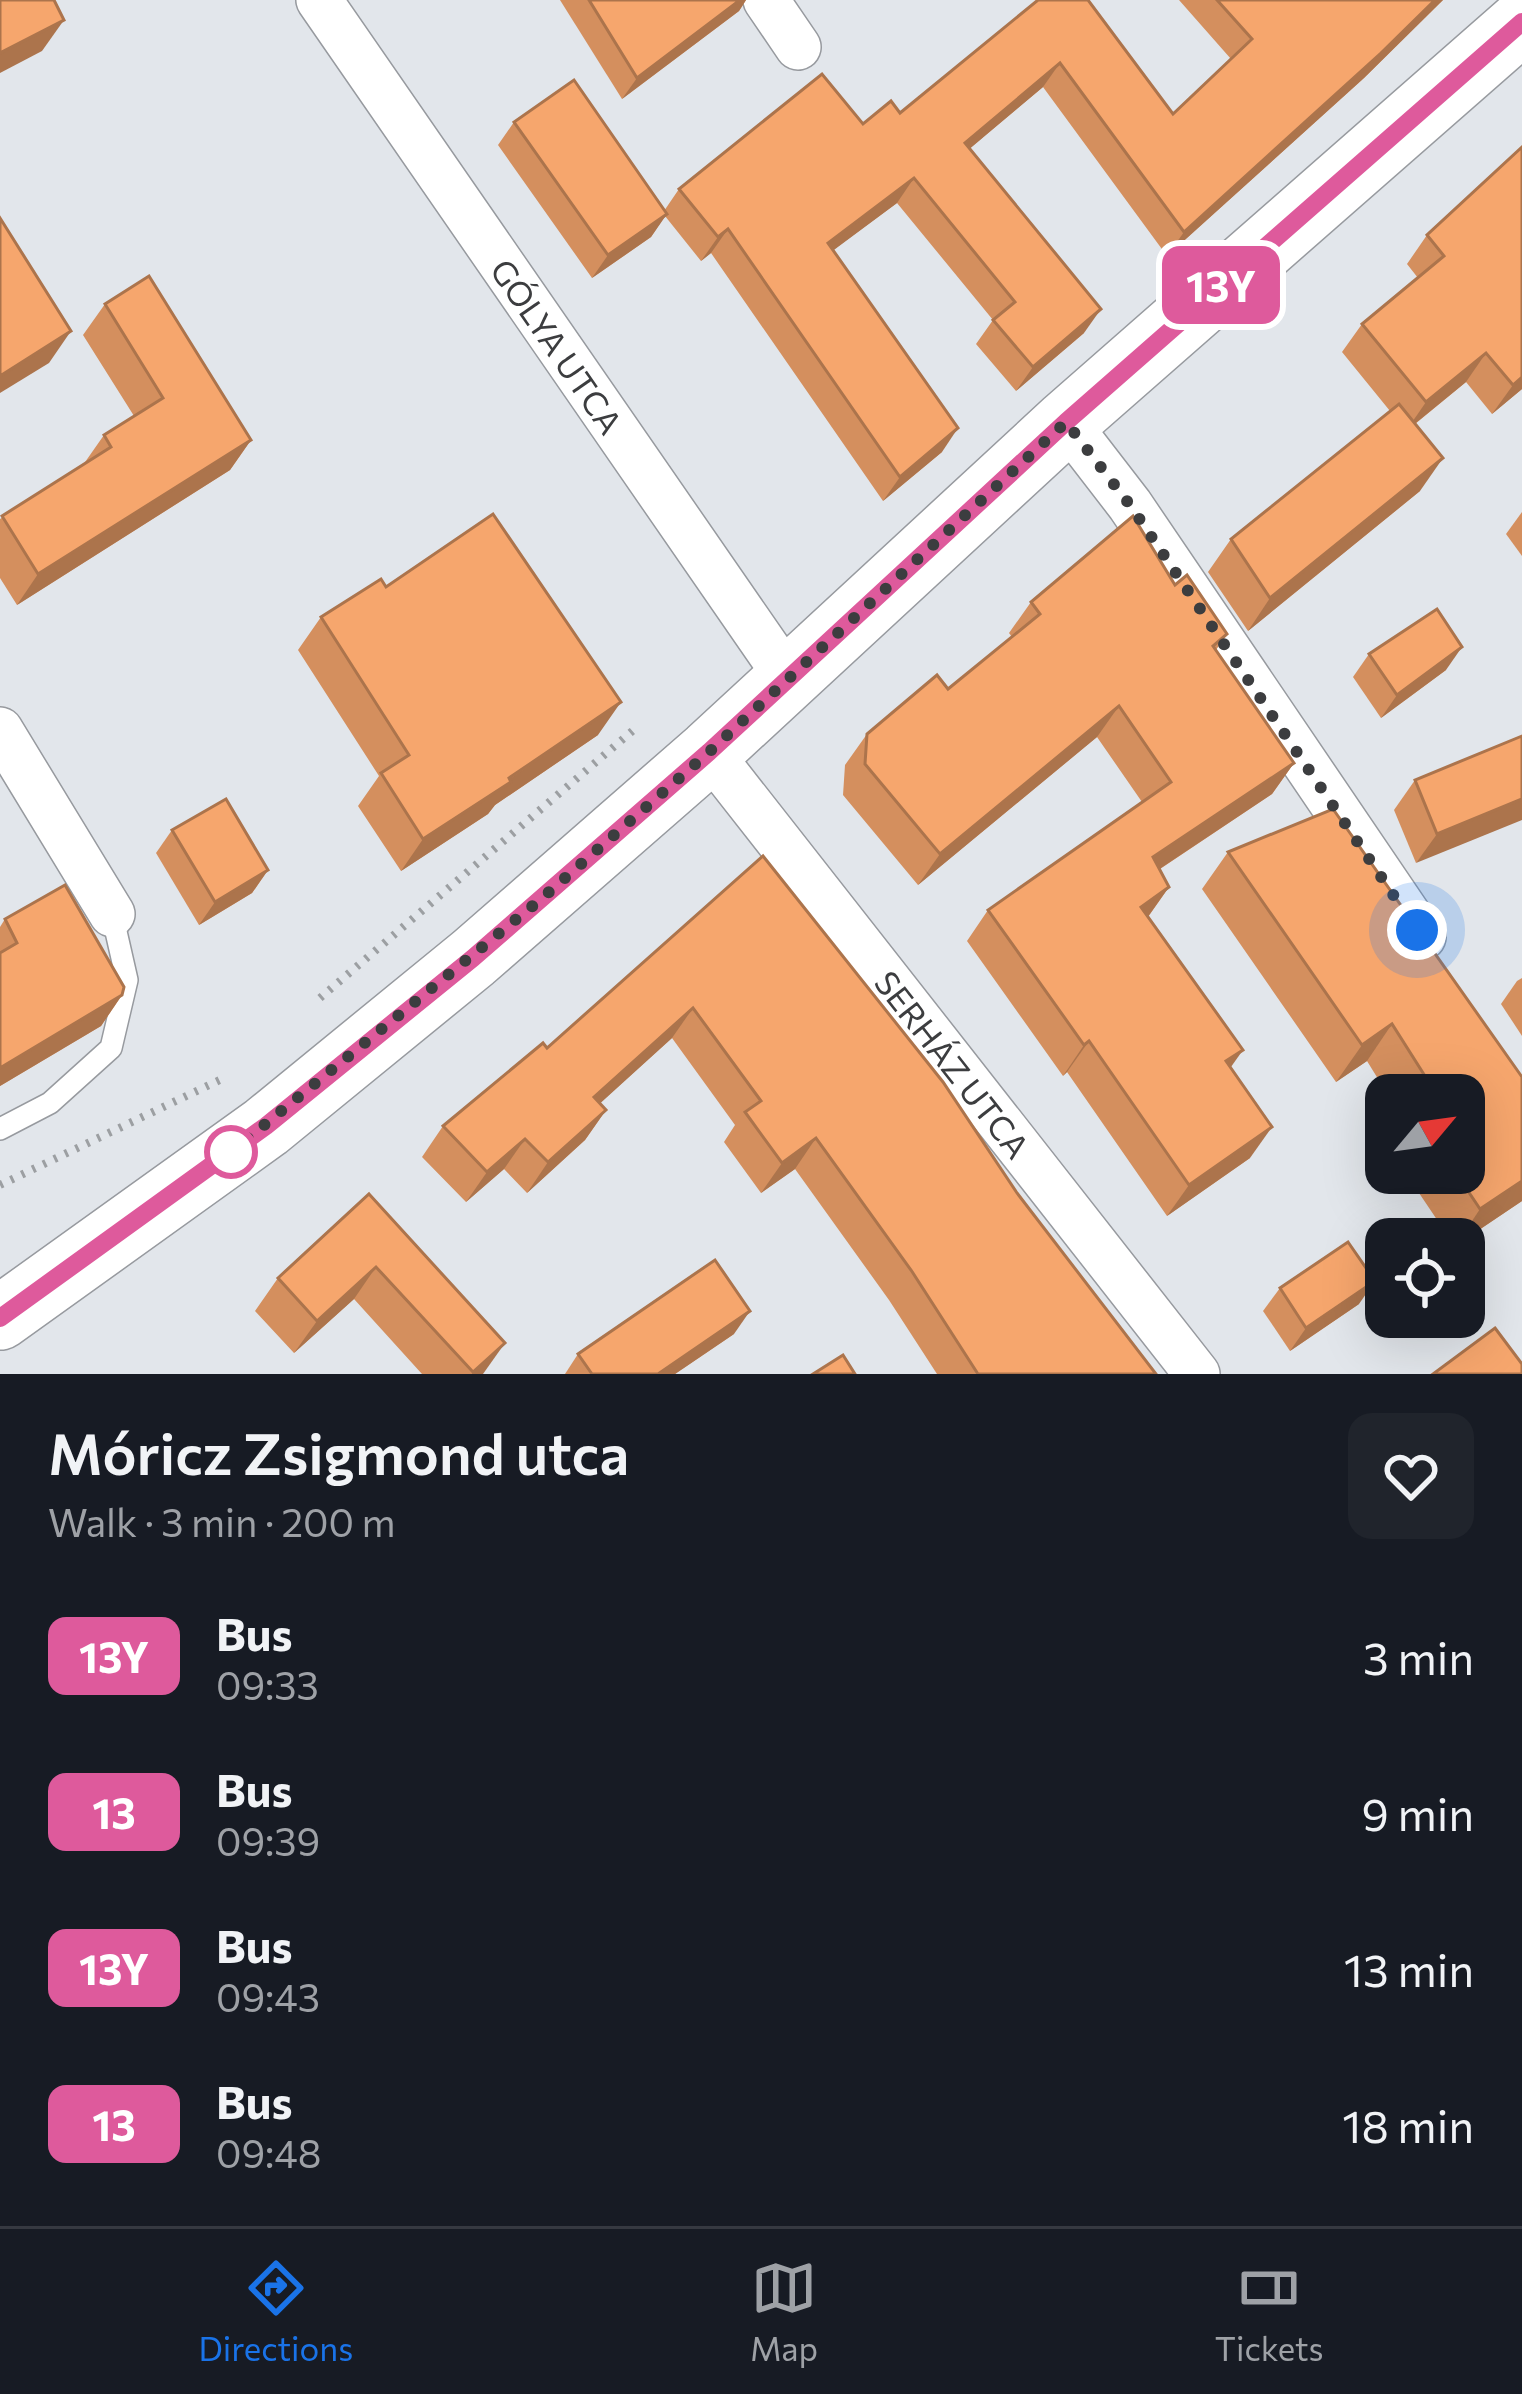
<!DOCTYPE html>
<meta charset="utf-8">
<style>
:root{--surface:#171b24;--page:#20242c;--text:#f1f3f6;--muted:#9ea1a6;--line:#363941;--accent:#1a73e8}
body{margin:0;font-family:Commissioner,sans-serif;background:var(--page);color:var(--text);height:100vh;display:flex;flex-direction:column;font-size:45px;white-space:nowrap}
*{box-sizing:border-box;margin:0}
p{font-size:39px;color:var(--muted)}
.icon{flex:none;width:66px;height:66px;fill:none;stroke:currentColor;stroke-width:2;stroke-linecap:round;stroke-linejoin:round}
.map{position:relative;height:1374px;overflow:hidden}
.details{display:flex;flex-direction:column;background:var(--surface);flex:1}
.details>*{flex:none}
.badge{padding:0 24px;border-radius:18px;font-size:42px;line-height:78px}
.needle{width:78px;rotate:61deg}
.controls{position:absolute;left:1365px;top:1074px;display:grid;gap:24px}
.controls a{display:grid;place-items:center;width:120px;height:120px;border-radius:24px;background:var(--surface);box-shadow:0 12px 48px #0002;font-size:60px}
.you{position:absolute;width:60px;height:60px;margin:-30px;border:9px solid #fff;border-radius:50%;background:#1a73e8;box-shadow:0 0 0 18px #1a73e833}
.map>.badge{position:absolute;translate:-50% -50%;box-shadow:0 0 0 6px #fff}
.round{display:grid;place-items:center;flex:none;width:126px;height:126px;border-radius:24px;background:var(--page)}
.summary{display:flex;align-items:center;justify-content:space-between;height:204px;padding:0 48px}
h1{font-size:57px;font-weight:600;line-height:90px}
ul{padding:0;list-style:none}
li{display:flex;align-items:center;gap:36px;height:156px;padding:0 48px}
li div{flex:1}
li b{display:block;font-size:45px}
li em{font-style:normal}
li .badge{min-width:132px;font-weight:700;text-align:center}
.menu{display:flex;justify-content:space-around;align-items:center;height:168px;border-top:3px solid var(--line);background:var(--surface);font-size:33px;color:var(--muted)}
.menu a{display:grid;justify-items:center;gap:6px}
.menu .active{color:var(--accent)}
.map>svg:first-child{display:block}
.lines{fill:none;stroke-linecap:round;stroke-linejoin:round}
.lane-casing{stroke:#979a9f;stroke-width:24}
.street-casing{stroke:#979a9f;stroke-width:48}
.secondary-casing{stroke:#979a9f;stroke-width:66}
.path{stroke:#9c9fa2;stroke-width:8;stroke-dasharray:3 9;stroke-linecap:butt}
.lane{stroke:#fff;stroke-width:21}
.street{stroke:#fff;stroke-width:45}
.secondary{stroke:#fff;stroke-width:63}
.wall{fill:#d48f5e}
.shaded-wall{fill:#ac744c}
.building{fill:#f6a66d;stroke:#ac744c;stroke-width:3}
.line-casing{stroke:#fff;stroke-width:27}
.line{stroke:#de5a9c;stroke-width:18}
.walk{stroke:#3c3d3f;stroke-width:12;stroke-dasharray:0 21.6}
.stop-dot{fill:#fff;stroke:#de5a9c;stroke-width:6}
.labels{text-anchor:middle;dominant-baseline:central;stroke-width:9;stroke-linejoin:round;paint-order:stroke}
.street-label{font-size:33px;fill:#3c3d3f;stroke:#eff3f8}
</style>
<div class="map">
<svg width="1522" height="1374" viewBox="0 0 1522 1374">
<rect width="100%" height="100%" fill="#e2e6eb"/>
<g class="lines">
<defs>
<polyline id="lane" points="0,1129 50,1103 111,1048 127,980 112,914"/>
<g id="street">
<path id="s1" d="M 319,0 L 787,677"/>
<polyline points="766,0 798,47"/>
<polyline points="1066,422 1130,505 1423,937"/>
<polyline points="0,730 112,914"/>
<path id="s2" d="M 709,752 L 1197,1374"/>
</g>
<polyline id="secondary" points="0,1318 266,1127 473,958 709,752 1066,422 1522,22"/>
</defs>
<use href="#lane" class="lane-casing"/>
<use href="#street" class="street-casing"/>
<use href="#secondary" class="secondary-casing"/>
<g class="path">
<polyline points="320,998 637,727"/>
<polyline points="0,1185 226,1077"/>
</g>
<use href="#lane" class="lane"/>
<use href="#street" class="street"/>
<use href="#secondary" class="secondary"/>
</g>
<g class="wall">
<polygon points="560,0 746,0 739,11 622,99"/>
<polygon points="1038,0 1173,114 1231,59 1179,0 1443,0 1364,78 1167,256 1043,87 969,149 1084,333 1016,391 976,344 993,320 897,203 833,250 942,452 883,501 711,253 701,261 665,216 651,237 592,278 498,145 514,122 664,211 679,189 863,124 900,113"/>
<polygon points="1522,147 1522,389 1492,414 1466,382 1415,424 1420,491 1248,631 1208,572 1231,539 1390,411 1342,352 1362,324 1418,278 1407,264 1427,235"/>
<polygon points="105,304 251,440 230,470 17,605 0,578 0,519 83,465 104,435 134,416 83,335"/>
<polygon points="1522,512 1522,556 1506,534"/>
<polygon points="1175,585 1227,634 1216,650 1294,763 1272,794 1160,869 1169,887 1148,917 1230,1068 1250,1158 1167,1216 1067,1072 1063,1076 967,941 988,910 1142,802 1097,737 918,885 843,795 845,765 867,734 948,689 1012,637 1009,633 1031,602"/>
<polygon points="386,587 598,735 495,805 488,814 401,871 358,806 379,776 298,650 321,617"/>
<polygon points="1369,654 1446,670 1381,718 1353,677"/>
<polygon points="1522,736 1416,863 1394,810 1415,780"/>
<polygon points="172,830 268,870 252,893 199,925 156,853"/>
<polygon points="1228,852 1522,1077 1522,1201 1464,1240 1450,1239 1419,1193 1433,1173 1464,1173 1464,1095 1388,1095 1367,1061 1336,1082 1202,889"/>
<polygon points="763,856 1017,1193 1156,1374 937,1374 889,1300 795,1169 761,1193 724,1142 735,1125 672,1038 600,1103 606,1110 585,1140 527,1193 504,1169 466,1202 422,1157 443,1126 547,1048"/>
<polygon points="5,919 122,995 101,1026 0,1086 0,927"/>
<polygon points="1522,978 1522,1036 1501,1004 1517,981"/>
<polygon points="369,1194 483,1374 422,1374 354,1299 294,1353 255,1311 278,1278"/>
<polygon points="1280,1288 1359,1304 1290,1351 1263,1311"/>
<polygon points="734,1334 675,1374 565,1374 578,1354"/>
</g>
<g class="shaded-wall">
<polygon points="740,0 746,0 739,11 622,99 637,78"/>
<polygon points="1435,0 1443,0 1364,78 1167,256 1184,232"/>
<polygon points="64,20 42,51 0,73 0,53"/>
<polygon points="1060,63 1043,87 948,167 965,143"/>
<polygon points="914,178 897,203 811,267 828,243"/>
<polygon points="667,214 651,237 592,278 608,255"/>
<polygon points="728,229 711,253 701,261 718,237"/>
<polygon points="1101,309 1084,333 1016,391 1033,367"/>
<polygon points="71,331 49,363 0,393 0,376"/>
<polygon points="1486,353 1466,382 1406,431 1426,402"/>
<polygon points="1522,377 1522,389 1492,414 1513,385"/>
<polygon points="958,428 942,452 883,501 900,477"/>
<polygon points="251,440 230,470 17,605 38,574"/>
<polygon points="1443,458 1420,491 1248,631 1270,598"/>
<polygon points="1462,647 1446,670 1381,718 1397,695"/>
<polygon points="621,702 598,735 495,805 488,814 401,871 423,839"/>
<polygon points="1119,706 1097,737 918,885 940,854"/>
<polygon points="1294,763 1272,794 1131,888 1153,857"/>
<polygon points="1522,799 1522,820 1416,863 1437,834"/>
<polygon points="268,870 252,893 199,925 215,902"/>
<polygon points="1169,887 1147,918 1141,907"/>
<polygon points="122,995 101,1026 0,1086 0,1068"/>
<polygon points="693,1008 672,1038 573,1128 594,1097"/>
<polygon points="1392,1024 1367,1061 1336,1082 1362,1045"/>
<polygon points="1089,1041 1067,1072 1063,1076 1084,1045"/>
<polygon points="1243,1050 1221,1081 1226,1061"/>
<polygon points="606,1110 585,1140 527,1193 548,1162"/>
<polygon points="1272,1127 1250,1158 1167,1216 1189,1185"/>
<polygon points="816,1138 795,1169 761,1193 782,1163"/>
<polygon points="525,1139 504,1169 466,1202 487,1172"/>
<polygon points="1522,1181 1522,1201 1464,1240 1460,1239 1480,1209"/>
<polygon points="376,1267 354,1299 294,1353 317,1321"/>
<polygon points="1375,1281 1359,1304 1290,1351 1306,1328"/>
<polygon points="750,1311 734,1334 675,1374 658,1374"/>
<polygon points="505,1343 483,1374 472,1374 473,1372"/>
</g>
<g class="building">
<polygon points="0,0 54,0 64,20 0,53"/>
<polygon points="589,0 740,0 637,78"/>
<polygon points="1038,0 1088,0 1173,114 1252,39 1217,0 1435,0 1381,53 1184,232 1060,63 965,143 1101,309 1033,367 993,320 1015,302 914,178 828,243 958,428 900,477 728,229 718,237 679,189 822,74 863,124 891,101 900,113"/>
<polygon points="574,80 667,214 608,255 514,122"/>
<polygon points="1522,147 1522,377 1513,385 1486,353 1426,402 1362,324 1444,256 1427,235"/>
<polygon points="0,218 71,331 0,376"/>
<polygon points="149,276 251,440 38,574 2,516 111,447 104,435 163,398 105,304"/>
<polygon points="1399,404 1443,458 1270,598 1231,539"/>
<polygon points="493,514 621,702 509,778 511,782 423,839 381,773 409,755 321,617 381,579 386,587"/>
<polygon points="1133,516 1175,585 1187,575 1227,634 1213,646 1294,763 1153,857 1169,887 1141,907 1243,1050 1226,1061 1272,1127 1189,1185 1089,1041 1084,1045 988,910 1171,782 1119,706 940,854 865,764 867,734 937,675 948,689 1040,614 1031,602"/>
<polygon points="1437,609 1462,647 1397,695 1369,654"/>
<polygon points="1522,736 1522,799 1437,834 1415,780"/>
<polygon points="226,799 268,870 215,902 172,830"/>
<polygon points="1333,809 1522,1077 1522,1181 1480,1209 1456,1173 1464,1173 1464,1144 1467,1142 1464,1138 1464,1095 1437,1095 1392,1024 1362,1045 1228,852"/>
<polygon points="763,856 943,1082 1017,1193 1156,1374 978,1374 911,1270 816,1138 782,1163 745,1112 761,1101 693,1008 594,1097 606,1110 548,1162 525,1139 487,1172 443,1126 543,1043 547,1048"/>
<polygon points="65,885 124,987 122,995 0,1068 0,953 17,943 5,919"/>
<polygon points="369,1194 505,1343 473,1372 376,1267 317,1321 278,1278"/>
<polygon points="1348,1242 1375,1281 1306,1328 1280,1288"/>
<polygon points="715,1260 750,1311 658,1374 592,1374 578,1354"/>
<polygon points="1495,1328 1522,1364 1522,1374 1433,1374"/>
<polygon points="843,1355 855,1374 813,1374"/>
</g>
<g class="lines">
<defs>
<polyline id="line" points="0,1318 266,1126 473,958 709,752 1066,422 1522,22"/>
</defs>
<use href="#line" class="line-casing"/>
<use href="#line" class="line"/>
<polyline class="walk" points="231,1152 541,899 709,752 1066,422 1130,505 1417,930"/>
</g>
<circle class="stop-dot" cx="231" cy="1152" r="24"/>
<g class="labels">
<g class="street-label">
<text stroke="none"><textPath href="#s1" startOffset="420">GÓLYA UTCA</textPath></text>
<text stroke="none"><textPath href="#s2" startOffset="396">SERHÁZ UTCA</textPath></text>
</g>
</g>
</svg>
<div class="controls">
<a><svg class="needle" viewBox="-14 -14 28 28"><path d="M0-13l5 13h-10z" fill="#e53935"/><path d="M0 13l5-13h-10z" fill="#9ea1a6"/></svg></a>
<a><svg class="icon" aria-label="locate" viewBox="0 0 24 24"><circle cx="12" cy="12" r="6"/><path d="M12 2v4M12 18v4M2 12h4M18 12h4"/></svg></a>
</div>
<div class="you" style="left:1417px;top:930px"></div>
<b class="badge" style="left:1221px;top:285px;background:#de5a9c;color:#fff">13Y</b>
</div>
<section class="details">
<div class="summary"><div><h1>Móricz Zsigmond utca</h1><p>Walk · 3 min · 200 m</p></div><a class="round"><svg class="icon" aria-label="heart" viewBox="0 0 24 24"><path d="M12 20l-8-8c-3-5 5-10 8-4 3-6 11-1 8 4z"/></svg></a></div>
<ul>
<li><span class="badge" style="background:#de5a9c;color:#fff">13Y</span><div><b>Bus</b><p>09:33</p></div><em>3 min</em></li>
<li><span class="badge" style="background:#de5a9c;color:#fff">13</span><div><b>Bus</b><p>09:39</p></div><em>9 min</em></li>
<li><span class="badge" style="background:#de5a9c;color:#fff">13Y</span><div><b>Bus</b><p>09:43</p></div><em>13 min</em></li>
<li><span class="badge" style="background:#de5a9c;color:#fff">13</span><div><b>Bus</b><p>09:48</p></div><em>18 min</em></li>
</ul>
</section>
<nav class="menu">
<a class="active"><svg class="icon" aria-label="directions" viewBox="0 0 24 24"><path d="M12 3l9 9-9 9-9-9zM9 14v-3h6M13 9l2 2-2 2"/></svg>Directions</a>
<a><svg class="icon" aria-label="map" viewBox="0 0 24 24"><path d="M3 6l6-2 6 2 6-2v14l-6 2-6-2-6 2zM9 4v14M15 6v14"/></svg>Map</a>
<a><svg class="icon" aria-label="tickets" viewBox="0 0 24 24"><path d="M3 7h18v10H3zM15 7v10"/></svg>Tickets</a>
</nav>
